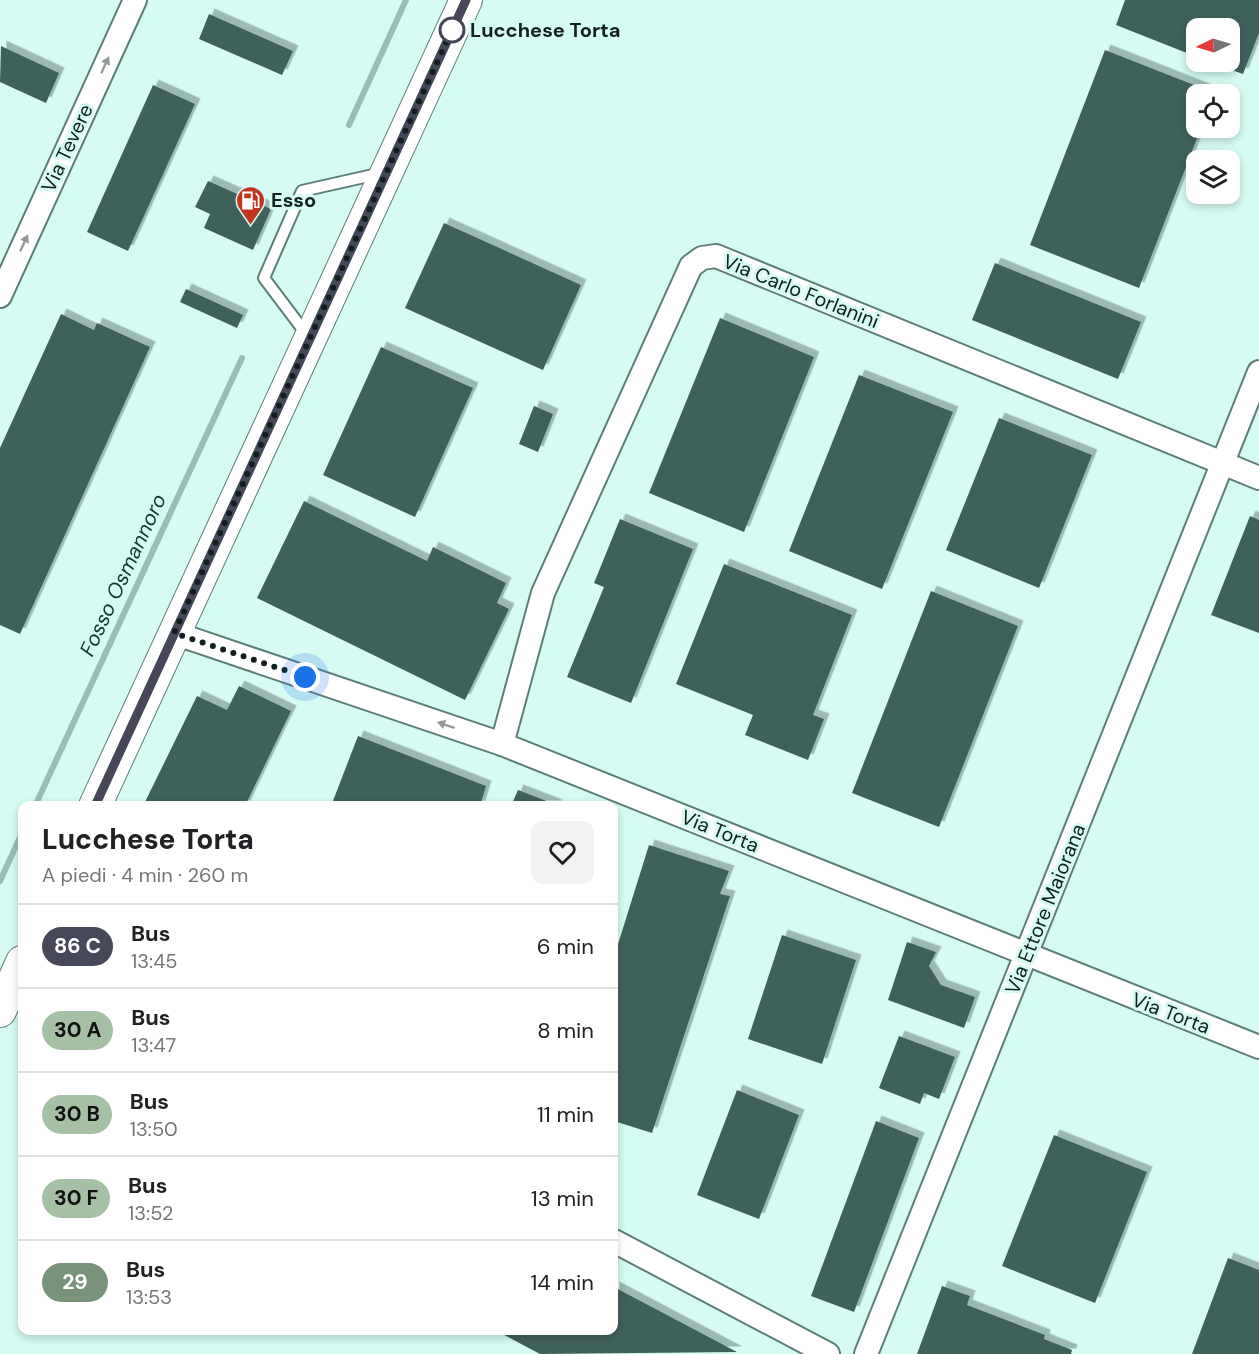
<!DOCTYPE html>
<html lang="it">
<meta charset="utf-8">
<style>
:root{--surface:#fff;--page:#f2f2f2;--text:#202124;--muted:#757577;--line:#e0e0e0}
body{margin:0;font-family:"DM Sans",sans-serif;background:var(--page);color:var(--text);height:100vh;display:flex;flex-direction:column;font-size:22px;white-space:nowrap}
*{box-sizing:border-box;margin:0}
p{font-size:20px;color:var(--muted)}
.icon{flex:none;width:33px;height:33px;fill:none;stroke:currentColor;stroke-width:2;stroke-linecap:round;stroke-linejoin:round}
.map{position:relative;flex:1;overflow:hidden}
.side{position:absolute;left:18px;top:801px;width:600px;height:534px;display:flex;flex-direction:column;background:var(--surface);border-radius:12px;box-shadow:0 3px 9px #0003}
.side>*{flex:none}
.badge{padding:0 12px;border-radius:20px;font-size:21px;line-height:39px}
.needle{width:39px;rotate:265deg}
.buttons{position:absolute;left:1186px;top:18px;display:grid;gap:12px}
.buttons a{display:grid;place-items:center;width:54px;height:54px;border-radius:12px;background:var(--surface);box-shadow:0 3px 9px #0003;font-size:30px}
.you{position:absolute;width:30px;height:30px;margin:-15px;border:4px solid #fff;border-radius:50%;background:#1a73e8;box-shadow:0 0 0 9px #1a73e833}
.map>.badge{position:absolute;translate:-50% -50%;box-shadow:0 0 0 3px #fff}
.round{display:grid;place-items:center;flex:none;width:63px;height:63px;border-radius:12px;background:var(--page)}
.summary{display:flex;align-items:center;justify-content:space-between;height:102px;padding:0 24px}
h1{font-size:28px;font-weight:800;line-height:45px}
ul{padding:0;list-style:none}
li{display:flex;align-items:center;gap:18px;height:84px;padding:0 24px;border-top:2px solid var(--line)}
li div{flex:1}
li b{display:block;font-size:22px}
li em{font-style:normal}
li .badge{min-width:66px;font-weight:700;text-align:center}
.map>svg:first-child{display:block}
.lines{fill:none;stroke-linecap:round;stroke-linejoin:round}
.stream{stroke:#96beb6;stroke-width:6}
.building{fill:#3f615b;filter:url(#shadow)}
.lane-casing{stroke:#5c7e78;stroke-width:14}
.street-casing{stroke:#5c7e78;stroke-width:26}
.secondary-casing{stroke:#5c7e78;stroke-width:34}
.lane{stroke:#fff;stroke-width:10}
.street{stroke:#fff;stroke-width:22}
.secondary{stroke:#fff;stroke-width:32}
.oneway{fill:#949a99}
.line-casing{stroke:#fff;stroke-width:14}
.line{stroke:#47475a;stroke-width:9}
.walk{stroke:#111f1d;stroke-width:6;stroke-dasharray:0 10.8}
.stop-dot{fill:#fff;stroke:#47475a;stroke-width:3}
.labels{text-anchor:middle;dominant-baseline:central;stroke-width:6;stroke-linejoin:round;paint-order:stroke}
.stop-label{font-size:20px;font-weight:bold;fill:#111f1d;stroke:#d5fbf3;text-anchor:start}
.street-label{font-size:20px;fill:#111f1d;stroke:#d5fbf3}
.poi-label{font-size:20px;font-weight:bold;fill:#111f1d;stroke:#d5fbf3;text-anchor:start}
.water-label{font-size:21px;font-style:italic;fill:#133933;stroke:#d5fbf3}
</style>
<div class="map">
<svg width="1259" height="1354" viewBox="0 0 1259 1354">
<defs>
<filter id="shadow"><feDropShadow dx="5.5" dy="-5.5" stdDeviation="0" flood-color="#0004"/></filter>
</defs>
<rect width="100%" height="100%" fill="#d5fbf3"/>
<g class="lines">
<g class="stream">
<polyline points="349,125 406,0"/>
<polyline points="35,806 242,358"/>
<polyline points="0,881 22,833"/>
</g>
</g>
<g class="building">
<polygon points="1125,0 1259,0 1259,33 1243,74 1210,62 1230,62 1230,28 1197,28 1197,57 1116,25"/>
<polygon points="209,14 293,51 282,75 199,39"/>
<polygon points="1,46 59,73 46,103 0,82"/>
<polygon points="1105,50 1217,94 1197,94 1197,128 1201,128 1139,288 1030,245"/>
<polygon points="153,85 195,104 128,251 87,232"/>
<polygon points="208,181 271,209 253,250 204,228 210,214 195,207"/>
<polygon points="444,223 581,285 543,370 405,308"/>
<polygon points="995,263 1141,322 1118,379 972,320"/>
<polygon points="186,289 243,315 237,328 180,302"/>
<polygon points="61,314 94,330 97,323 150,347 20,634 0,625 0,448"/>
<polygon points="720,318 814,357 744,532 649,493"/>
<polygon points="381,347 473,388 415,517 323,475"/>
<polygon points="859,375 953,412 882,589 789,551"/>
<polygon points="534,406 553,414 538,452 519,444"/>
<polygon points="999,418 1092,455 1039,588 946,550"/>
<polygon points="304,501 427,561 433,547 506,583 497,603 509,609 465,700 257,598"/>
<polygon points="1250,516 1259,520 1259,633 1211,615"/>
<polygon points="620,519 693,549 631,703 567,677 604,587 594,583"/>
<polygon points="724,564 852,615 813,715 824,719 808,760 745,735 753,715 676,684"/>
<polygon points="931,591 1018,626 939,827 852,793"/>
<polygon points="239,686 291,711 245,806 143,806 197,696 227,710"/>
<polygon points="358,736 486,786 480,806 331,806"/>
<polygon points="518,790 557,805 557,806 511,806"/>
<polygon points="649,845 729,871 720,894 730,896 652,1133 614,1121 614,957"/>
<polygon points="782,935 856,960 822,1064 748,1039"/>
<polygon points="907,942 936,952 929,966 941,985 975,997 964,1028 888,1000"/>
<polygon points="899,1036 955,1057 939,1099 924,1093 920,1104 879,1088"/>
<polygon points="737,1090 799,1115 759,1219 697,1195"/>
<polygon points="876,1121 919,1138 854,1312 811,1296"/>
<polygon points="1054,1135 1147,1172 1095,1303 1002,1266"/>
<polygon points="1228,1258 1259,1270 1259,1354 1192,1354"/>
<polygon points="942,1286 970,1296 967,1305 1045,1335 1044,1339 1072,1350 1071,1354 917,1354"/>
<polygon points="614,1287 737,1352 540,1354 495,1330 614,1330"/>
</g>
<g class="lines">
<defs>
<polyline id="lane" points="307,335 264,278 302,191 382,173"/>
<g id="street">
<polyline points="0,296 135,0"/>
<polyline points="174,633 502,744 1259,1047"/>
<polyline points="502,744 543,593 691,266 702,258 716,256 1259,478"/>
<polyline points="614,1241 828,1354"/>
<polyline points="866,1354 1259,372"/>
</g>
<g id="secondary">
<polyline points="95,806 466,0"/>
<polyline points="0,1011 22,962"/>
</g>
</defs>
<use href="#lane" class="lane-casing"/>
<use href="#street" class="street-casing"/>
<use href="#secondary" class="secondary-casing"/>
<use href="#lane" class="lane"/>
<use href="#street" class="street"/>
<use href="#secondary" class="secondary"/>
</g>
<defs><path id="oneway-solid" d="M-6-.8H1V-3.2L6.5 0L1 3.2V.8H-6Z" transform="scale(1.5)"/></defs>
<g class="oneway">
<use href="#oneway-solid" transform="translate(105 65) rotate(-65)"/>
<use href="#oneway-solid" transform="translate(24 243) rotate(-65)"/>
<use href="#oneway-solid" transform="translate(446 725) rotate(-161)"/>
</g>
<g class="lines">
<defs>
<polyline id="line" points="95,806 466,0"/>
</defs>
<use href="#line" class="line-casing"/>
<use href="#line" class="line"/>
<polyline class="walk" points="305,677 174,633 452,30"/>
</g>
<defs>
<symbol id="fuel-pin" viewBox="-11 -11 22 30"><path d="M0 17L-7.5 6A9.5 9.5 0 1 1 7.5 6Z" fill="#c1351e" stroke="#d5fbf3"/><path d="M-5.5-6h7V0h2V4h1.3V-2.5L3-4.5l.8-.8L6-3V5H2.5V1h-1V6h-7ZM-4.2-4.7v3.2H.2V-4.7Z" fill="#fff"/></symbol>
</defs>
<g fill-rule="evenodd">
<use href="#fuel-pin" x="234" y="184" width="33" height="45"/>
</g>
<circle class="stop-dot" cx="452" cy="30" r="12"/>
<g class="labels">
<g class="stop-label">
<text x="470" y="30">Lucchese Torta</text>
</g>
<g class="street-label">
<text transform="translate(67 148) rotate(-65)">Via Tevere</text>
<text transform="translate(801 291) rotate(22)">Via Carlo Forlanini</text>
<text transform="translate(720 831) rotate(22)">Via Torta</text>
<text transform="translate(1045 909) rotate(-68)">Via Ettore Maiorana</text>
<text transform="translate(1171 1013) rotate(21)">Via Torta</text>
</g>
<g class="poi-label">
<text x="271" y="200">Esso</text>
</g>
<g class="water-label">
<text transform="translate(123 575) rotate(-65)">Fosso Osmannoro</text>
</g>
</g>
</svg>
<div class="buttons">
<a><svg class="needle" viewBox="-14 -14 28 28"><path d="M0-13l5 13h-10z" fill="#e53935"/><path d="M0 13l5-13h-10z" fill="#757577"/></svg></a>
<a><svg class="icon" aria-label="locate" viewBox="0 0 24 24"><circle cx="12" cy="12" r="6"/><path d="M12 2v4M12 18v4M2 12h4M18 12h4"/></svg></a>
<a><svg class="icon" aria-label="layers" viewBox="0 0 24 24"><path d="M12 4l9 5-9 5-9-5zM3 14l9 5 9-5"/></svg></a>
</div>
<div class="you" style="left:305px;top:677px"></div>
<section class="side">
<div class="summary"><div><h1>Lucchese Torta</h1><p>A piedi · 4 min · 260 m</p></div><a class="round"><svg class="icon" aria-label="heart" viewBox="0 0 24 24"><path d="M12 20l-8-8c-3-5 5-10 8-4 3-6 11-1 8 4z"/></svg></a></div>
<ul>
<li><span class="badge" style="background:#47475a;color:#fff">86 C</span><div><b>Bus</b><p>13:45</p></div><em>6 min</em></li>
<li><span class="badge" style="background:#a6c0a6;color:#111">30 A</span><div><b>Bus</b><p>13:47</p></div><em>8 min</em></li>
<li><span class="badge" style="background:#a6c0a6;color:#111">30 B</span><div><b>Bus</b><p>13:50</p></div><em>11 min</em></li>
<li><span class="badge" style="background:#a6c0a6;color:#111">30 F</span><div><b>Bus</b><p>13:52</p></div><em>13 min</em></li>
<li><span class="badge" style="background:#79937a;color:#fff">29</span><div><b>Bus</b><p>13:53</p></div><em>14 min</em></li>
</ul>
</section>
</div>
